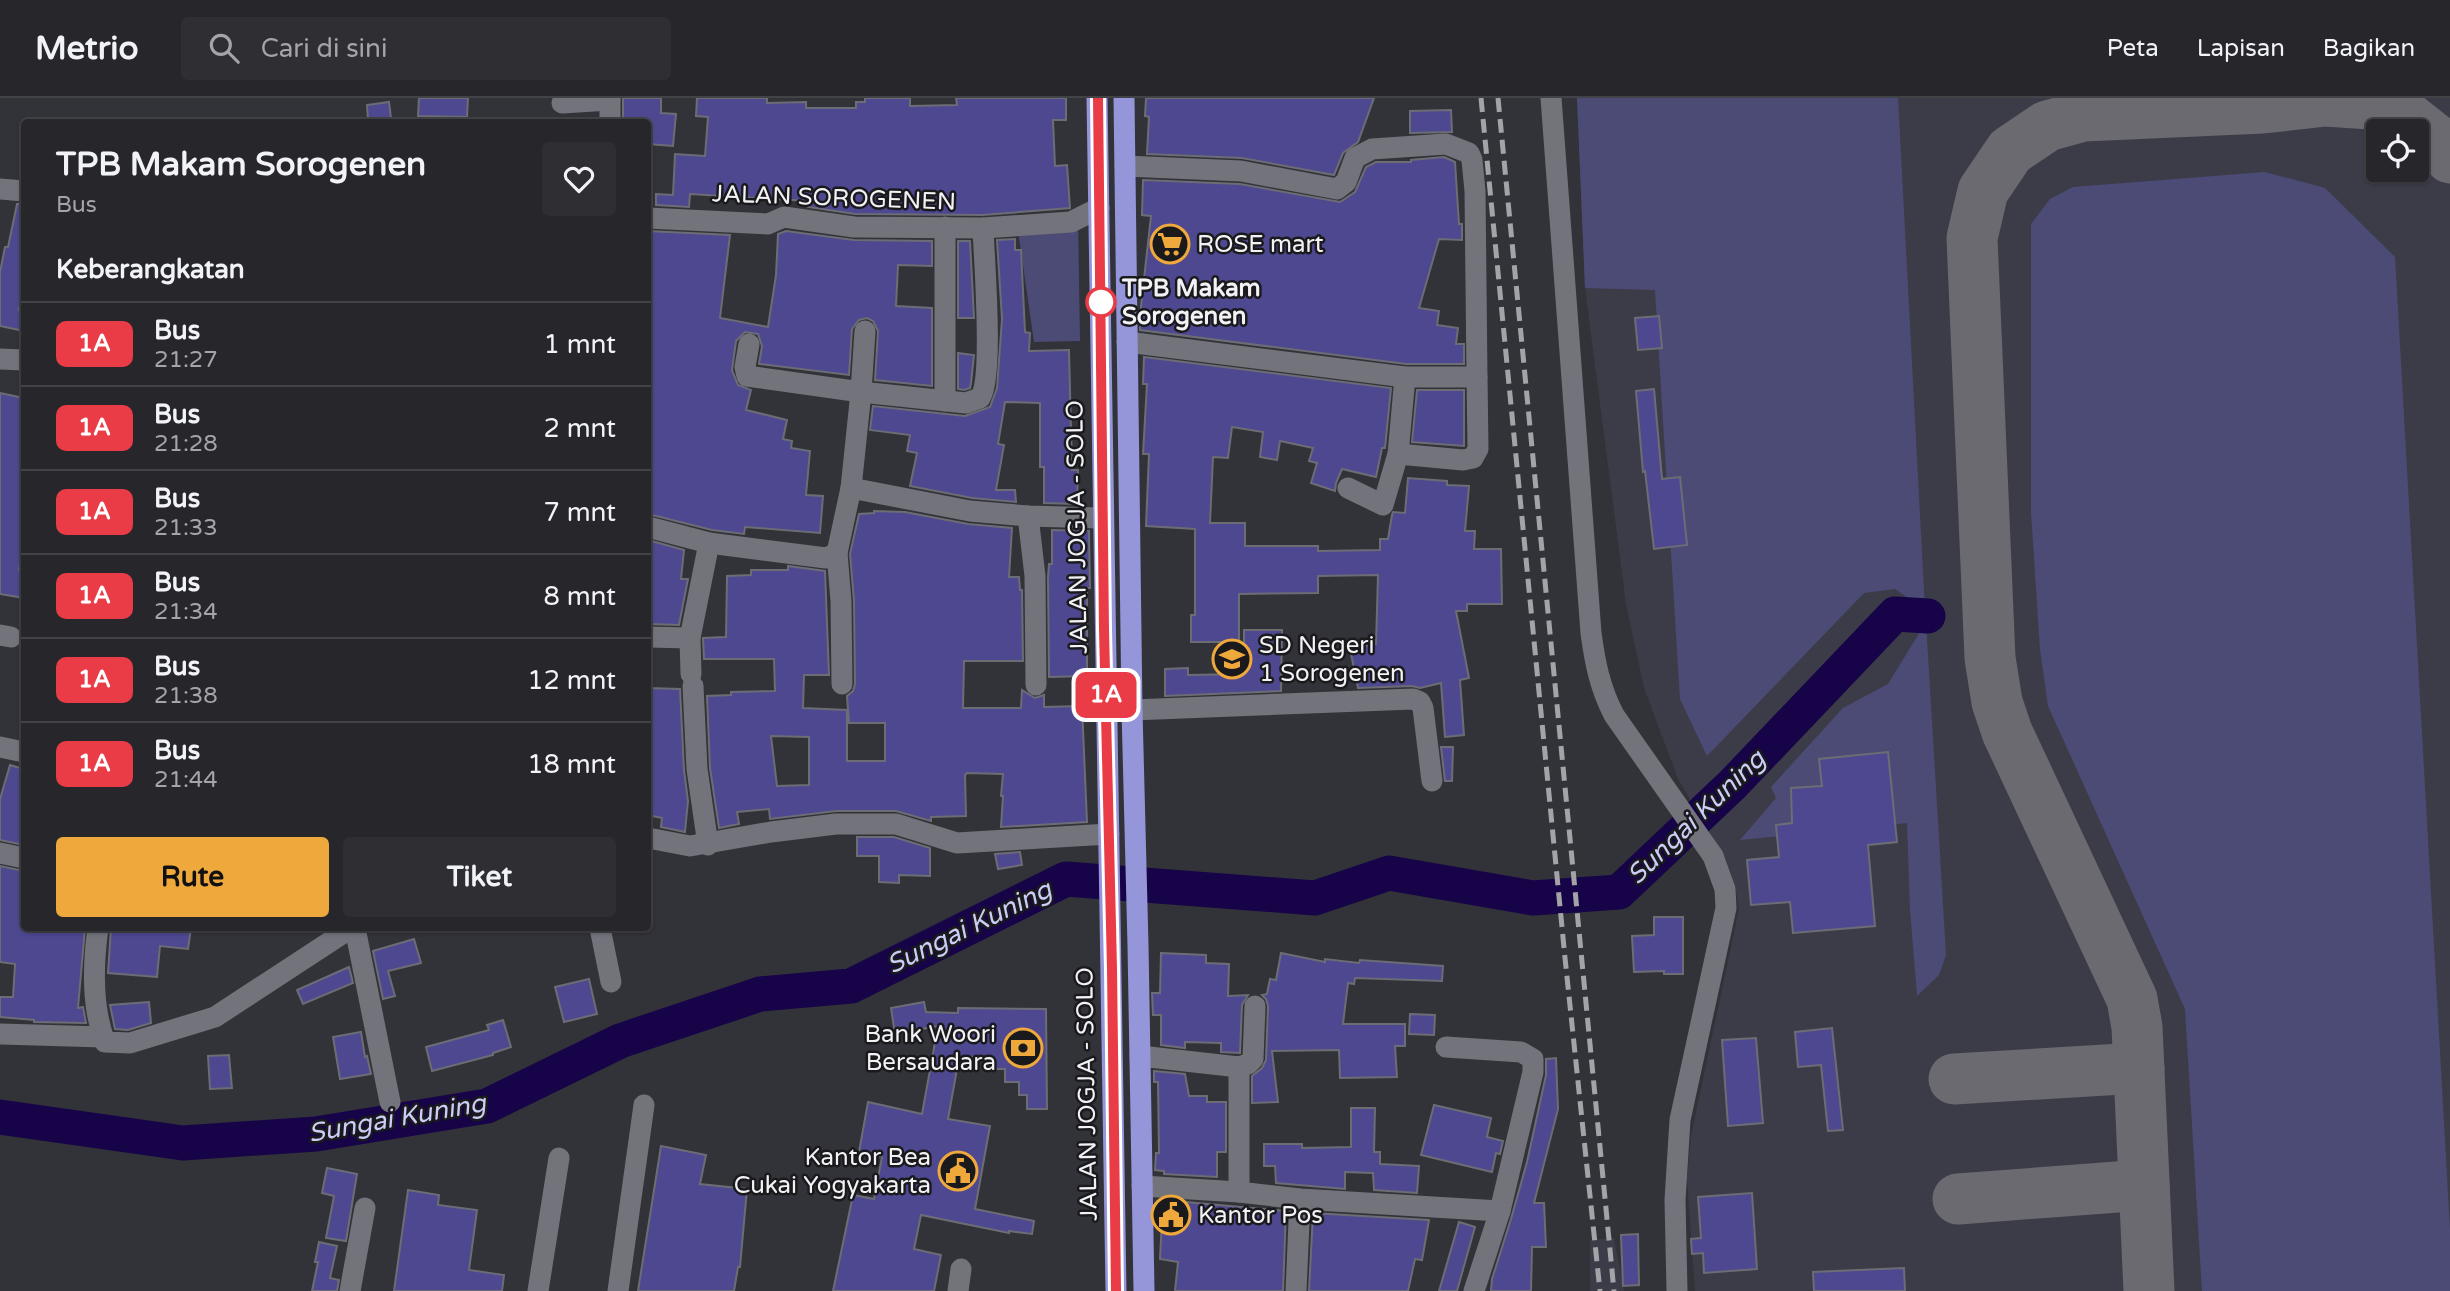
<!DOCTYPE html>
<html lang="id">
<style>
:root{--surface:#26262b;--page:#2e2e33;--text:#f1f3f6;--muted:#a4a5a9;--line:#424347;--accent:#eea83c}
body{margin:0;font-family:"Varela Round",sans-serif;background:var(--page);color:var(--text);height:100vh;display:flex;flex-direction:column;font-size:26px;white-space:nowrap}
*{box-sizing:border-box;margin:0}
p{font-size:23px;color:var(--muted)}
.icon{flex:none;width:38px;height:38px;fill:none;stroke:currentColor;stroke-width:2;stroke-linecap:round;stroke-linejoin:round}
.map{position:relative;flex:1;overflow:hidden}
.panel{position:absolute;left:21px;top:21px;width:630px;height:812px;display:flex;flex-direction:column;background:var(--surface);border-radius:7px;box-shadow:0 2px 5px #0004,0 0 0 2px var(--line)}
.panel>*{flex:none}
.badge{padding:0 14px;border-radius:10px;font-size:24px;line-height:46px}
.buttons{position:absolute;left:2366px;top:21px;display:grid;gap:14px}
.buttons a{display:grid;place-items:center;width:63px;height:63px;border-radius:7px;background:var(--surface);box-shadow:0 2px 5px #0004,0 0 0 2px var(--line);font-size:35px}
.map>.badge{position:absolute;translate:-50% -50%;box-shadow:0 0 0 4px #fff}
h2{padding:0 35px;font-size:26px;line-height:63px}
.round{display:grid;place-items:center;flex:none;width:74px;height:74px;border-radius:7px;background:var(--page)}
.headline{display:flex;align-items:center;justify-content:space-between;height:119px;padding:0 35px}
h1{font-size:33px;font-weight:700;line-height:52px}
.action{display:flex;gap:14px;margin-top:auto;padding:14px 35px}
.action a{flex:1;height:80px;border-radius:7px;background:var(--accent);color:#111;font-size:28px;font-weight:700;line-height:80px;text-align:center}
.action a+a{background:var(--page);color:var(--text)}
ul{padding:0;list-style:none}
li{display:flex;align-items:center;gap:21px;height:84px;padding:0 35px;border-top:2px solid var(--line)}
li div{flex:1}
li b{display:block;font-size:26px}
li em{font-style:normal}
li .badge{min-width:77px;font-weight:700;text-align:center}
header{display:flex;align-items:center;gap:42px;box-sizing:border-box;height:98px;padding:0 35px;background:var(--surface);border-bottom:2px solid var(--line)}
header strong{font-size:33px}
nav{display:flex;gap:38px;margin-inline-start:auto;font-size:24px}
.search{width:490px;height:63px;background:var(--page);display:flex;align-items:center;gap:18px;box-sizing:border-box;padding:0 24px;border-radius:7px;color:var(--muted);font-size:26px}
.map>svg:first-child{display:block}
.built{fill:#3c3c49;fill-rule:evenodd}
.green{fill:#4c4b76}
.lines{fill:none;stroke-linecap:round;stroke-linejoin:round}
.river{stroke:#160348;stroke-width:35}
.taxiway{stroke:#6a6a70;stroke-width:51}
.building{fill:#4d4890;stroke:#6c6d74;stroke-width:2;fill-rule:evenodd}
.street{stroke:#72737b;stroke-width:21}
.secondary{stroke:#72737b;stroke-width:21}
.highway{stroke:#9595da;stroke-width:21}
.rail{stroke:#a3a3a8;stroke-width:5;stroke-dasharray:14 7;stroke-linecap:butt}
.line-casing{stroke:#fff;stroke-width:16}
.line{stroke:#e93c46;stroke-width:10}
.stop-dot{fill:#fff;stroke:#e93c46;stroke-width:3.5}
.labels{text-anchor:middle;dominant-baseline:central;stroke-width:5;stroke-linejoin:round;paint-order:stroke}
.street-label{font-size:24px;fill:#f2f2f6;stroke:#1a1a1d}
.poi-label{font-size:24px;fill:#f2f2f6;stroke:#1a1a1d;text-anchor:start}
.stop-label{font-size:24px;font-weight:bold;fill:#f2f2f6;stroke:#1a1a1d;text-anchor:start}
.water-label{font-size:26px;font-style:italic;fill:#cbcdf7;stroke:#1a1a1d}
</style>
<header>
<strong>Metrio</strong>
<div class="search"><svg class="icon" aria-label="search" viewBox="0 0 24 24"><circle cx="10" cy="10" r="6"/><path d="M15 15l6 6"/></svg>Cari di sini</div>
<nav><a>Peta</a><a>Lapisan</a><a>Bagikan</a></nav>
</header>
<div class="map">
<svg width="2450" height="1193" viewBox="0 0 2450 1193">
<rect width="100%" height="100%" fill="#323239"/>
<g class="built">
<path d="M 1577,0 L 2450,0 L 2450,1193 L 1695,1193 L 1687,1081 L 1691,1038 L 1739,811 L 1735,787 L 1726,763 L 1678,681 L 1644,590 L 1626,506 L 1585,190 ZM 2378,33 L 2417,33 L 2417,72 L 2378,72 Z"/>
<polygon points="1614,1140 1624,1193 1590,1193 1590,1142"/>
</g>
<g class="green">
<polygon points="1577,0 1898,0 1925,512 1895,491 1864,495 1707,658 1680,601 1655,192 1585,190"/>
<polygon points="2265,74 2325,90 2395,159 2450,1131 2450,1193 2202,1193 2185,911 2048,608 2040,551 2031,414 2031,126 2050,101 2073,89"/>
<polygon points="1078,120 1080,243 1034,244 1017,125"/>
<polygon points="1926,524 1946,857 1939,877 1917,898 1910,811 1907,725 1740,742 1776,700 1771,689 1843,610 1888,586"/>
</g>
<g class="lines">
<polyline class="river" points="0,1019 183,1045 316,1036 487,1008 620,943 760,896 851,888 1066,781 1315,800 1389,775 1533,800 1619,794 1733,686 1895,516 1928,518"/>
<g class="taxiway">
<polyline points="1954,981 2139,970"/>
<polyline points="1958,1101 2144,1087"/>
<polyline points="2149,1193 2137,929 2132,901 2007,634 1997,604 1990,560 1972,140 1983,93 2010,53 2047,28 2084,18 2263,10 2326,3 2386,7 2406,18 2435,41 2450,60"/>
</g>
</g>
<g class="building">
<polygon points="419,0 468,0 467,19 418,18"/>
<polygon points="623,0 661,0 661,15 676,16 673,48 648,46 648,24 623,24"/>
<polygon points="697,0 767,0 767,5 806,4 806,10 856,10 856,4 865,4 865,0 910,0 910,8 957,7 956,0 1066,0 1066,22 1053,22 1055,68 1067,67 1070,110 983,117 855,116 808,109 808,103 690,96 689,109 656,107 656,96 673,97 675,56 705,58 708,19 696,18"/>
<polygon points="1146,0 1374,0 1358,44 1343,55 1334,77 1242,60 1147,56 1149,19 1145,18"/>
<polygon points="389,4 391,20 368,22 367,7"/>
<polygon points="1451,12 1452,34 1410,35 1410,13"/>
<polygon points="1444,59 1455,64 1459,126 1462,126 1462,142 1439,141 1419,210 1439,213 1437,227 1458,230 1456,246 1464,246 1464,266 1406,266 1140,232 1141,208 1151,118 1142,117 1143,82 1240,86 1340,104 1355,94 1366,69 1376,64 1411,64 1411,62"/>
<polygon points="17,106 24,106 24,185 19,212 24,213 24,233 0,228 0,174 5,149 8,149"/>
<polygon points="648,133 730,137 720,220 768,229 776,177 778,136 786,133 854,142 932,143 932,168 898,167 896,208 932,210 932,288 875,282 878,233 873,223 867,220 859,222 852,231 849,277 759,266 762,248 758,236 745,234 736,243 732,272 738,287 751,292 746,312 787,322 783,341 792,343 791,350 810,353 806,397 823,398 820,435 745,429 744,436 712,432 648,416 648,190 651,158 648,158"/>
<polygon points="1015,141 1015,152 1021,152 1025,234 1030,235 1029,253 1069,252 1072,372 1078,372 1077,406 1044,405 1044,369 1040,369 1040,305 1005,304 998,346 1004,347 996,392 1015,392 1016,404 972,400 910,388 917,355 907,353 910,337 870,332 873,308 965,318 990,309 997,290 1002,221 997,142"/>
<polygon points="958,143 970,143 974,220 958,220"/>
<polygon points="1659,218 1662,250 1638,252 1635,220"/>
<polygon points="958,255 974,257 971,285 970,290 964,292 958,291"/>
<polygon points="1144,259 1391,290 1385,350 1382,350 1376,379 1342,371 1336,385 1335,393 1311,385 1317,365 1309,363 1313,350 1280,343 1277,362 1260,359 1263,334 1232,329 1228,360 1213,359 1210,425 1245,425 1245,448 1318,448 1318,453 1380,452 1380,441 1388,441 1392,417 1393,414 1405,415 1408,380 1447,383 1447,387 1469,388 1465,433 1475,433 1474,451 1501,451 1502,506 1467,506 1467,513 1456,513 1469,580 1460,582 1464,637 1445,639 1441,585 1420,590 1412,588 1358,590 1350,551 1376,546 1378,477 1318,478 1318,495 1239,496 1239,544 1191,544 1191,517 1195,517 1195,431 1146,428 1149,356 1143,356 1147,286 1143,286"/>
<polygon points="1654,291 1662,381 1680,379 1687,447 1654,451 1645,373 1643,374 1636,293"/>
<polygon points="1417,292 1464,292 1464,348 1412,344"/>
<polygon points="0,295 24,300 24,440 19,472 24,473 24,500 0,496"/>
<path d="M 874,413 L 905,414 L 968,426 L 1012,430 L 1009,479 L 1019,479 L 1020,492 L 1022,492 L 1023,563 L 964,563 L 963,610 L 1021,610 L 1022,592 L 1035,600 L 1044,597 L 1044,609 L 1082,608 L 1087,724 L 1001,729 L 1003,698 L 1001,698 L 1003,676 L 967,675 L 965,677 L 966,718 L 931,719 L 931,723 L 896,713 L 836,713 L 770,721 L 769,711 L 737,714 L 739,726 L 719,730 L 710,670 L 707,598 L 731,597 L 731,594 L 775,593 L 774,561 L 704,561 L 703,540 L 726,539 L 727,478 L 751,477 L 751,472 L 788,472 L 788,468 L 825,473 L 829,577 L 804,577 L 803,610 L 847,612 L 847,663 L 885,663 L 885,625 L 849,625 L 847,598 L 853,593 L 855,586 L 854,503 L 850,456 L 859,416 L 874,415 ZM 771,638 L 809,639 L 809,687 L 777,688 Z"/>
<polygon points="1052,432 1089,433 1090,490 1087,490 1087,578 1049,579 1048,479 1049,466 1052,466"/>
<polygon points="648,442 684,452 681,481 688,481 679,527 648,526"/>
<polygon points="1244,532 1282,532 1281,593 1165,598 1165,571 1188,570 1188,577 1244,576"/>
<polygon points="648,590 680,591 684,672 688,703 685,734 661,729 662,720 648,717"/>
<polygon points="1441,649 1453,649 1452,683 1445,683"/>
<polygon points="1888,654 1897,744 1868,747 1875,828 1793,835 1790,804 1751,807 1747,762 1779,759 1776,727 1792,725 1791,690 1822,688 1819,661"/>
<polygon points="10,667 24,671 24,747 0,742 0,701"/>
<polygon points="857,739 894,739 930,750 930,778 899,777 899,785 879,784 879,758 857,758"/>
<polygon points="1020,754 1022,767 998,771 995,756"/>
<polygon points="0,768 24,773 24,830 85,830 78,910 83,909 86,925 34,924 34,922 0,919 0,899 13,899 15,866 0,864"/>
<polygon points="1654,819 1683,819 1683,876 1664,876 1664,873 1634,874 1632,838 1654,837"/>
<polygon points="111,830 191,830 188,851 160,848 157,879 108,875"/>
<polygon points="414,841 421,865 388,873 395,898 383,901 373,853"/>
<polygon points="1161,855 1206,857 1206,865 1229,866 1228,898 1248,897 1242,907 1240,955 1221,954 1221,945 1185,944 1185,950 1161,947 1161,917 1153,917 1152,895 1160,895"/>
<polygon points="1281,855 1325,864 1325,861 1359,865 1360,862 1443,868 1442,883 1355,880 1354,886 1348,885 1343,926 1405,926 1405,948 1395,948 1397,979 1340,980 1339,952 1272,953 1278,1004 1252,1005 1252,978 1262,970 1266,962 1268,908 1266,901 1262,897 1267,896 1270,881 1276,882"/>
<polygon points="349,869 353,885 303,906 297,892"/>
<polygon points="589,881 597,916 564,924 555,889"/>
<polygon points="149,904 151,925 128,932 115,931 110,907"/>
<polygon points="924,904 926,914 958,915 958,910 1046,911 1047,1011 1027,1011 1027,997 1019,997 1019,984 1005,984 1005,971 988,971 988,959 959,960 948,1021 990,1028 975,1111 1034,1123 1032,1136 1009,1133 1009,1135 921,1117 914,1151 941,1157 934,1193 833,1193 853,1097 874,1101 882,1059 859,1054 868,1004 922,1016 938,928 895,936 891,910"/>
<polygon points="1410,916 1435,917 1434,937 1409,936"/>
<polygon points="503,922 511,949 493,955 493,957 432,973 426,949 489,932 487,927"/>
<polygon points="1832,930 1843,1032 1828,1033 1821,967 1798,969 1795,934"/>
<polygon points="361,934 365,959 367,958 371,976 340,981 333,939"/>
<polygon points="1756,940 1763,1025 1728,1028 1722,942"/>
<polygon points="229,957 232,990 210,991 208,958"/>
<polygon points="1556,960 1558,1011 1534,1105 1544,1105 1546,1149 1532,1149 1531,1193 1491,1193 1492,1181 1511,1121 1527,1064 1546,977 1546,961"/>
<polygon points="1154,973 1185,976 1189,998 1207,998 1207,1004 1226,1004 1226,1054 1217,1054 1217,1079 1164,1076 1164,1073 1155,1072 1156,1055 1159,1055 1158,984 1154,984"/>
<polygon points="1434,1007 1491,1020 1487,1039 1503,1043 1500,1056 1496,1055 1492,1074 1421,1057"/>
<polygon points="1351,1010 1375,1010 1374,1054 1380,1054 1380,1066 1419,1068 1417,1095 1374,1092 1373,1075 1345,1074 1345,1091 1276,1085 1275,1068 1264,1068 1264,1046 1302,1046 1302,1050 1351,1049"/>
<polygon points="661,1048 706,1057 700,1086 747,1091 740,1169 738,1169 734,1193 638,1193"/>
<polygon points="327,1070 357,1076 346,1143 326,1140 334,1098 322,1095"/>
<polygon points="408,1092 439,1097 438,1107 477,1112 469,1172 504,1177 502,1193 394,1193"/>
<polygon points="1752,1095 1757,1171 1704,1175 1703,1155 1692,1156 1691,1141 1701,1140 1698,1099"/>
<polygon points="1163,1102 1286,1113 1283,1193 1175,1193 1178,1164 1160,1161"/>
<polygon points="1313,1115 1429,1122 1422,1162 1415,1161 1408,1193 1309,1193"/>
<polygon points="1459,1124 1475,1129 1457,1193 1439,1193"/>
<polygon points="1638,1136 1639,1187 1623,1188 1621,1137"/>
<polygon points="319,1144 337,1148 330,1180 339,1182 337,1193 312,1193 318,1164 315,1164"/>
<polygon points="1904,1170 1905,1193 1814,1193 1813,1174"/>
</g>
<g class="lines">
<g class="street">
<polyline points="610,0 610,24"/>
<path d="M 1551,0 L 1591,535 C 1595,565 1600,590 1614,617 L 1713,758"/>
<polyline points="562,5 610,2"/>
<polyline points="1125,68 1241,73 1337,91 1346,84 1355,60 1372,51 1446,46 1469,55 1472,62 1475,93 1477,279 1405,279 1127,244"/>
<polyline points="0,91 24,93"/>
<polyline points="648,120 768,126 784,119 854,129 983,130 1071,124 1099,110"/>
<polyline points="945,129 945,303"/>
<path d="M 865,233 L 861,294 L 966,305 L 980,300 C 994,281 984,160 983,130"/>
<polyline points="749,246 745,269 747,278 861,294 851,390"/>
<polyline points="0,261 24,262"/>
<polyline points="1398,356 1405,279"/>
<polyline points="1348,390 1383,407 1398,356 1463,362 1473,360 1478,351 1477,279"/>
<polyline points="1028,418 1035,478 1036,587"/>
<polyline points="648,429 709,445 826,460 837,455 851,390 970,413 1028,418 1102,420"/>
<polyline points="837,455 841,503 842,586"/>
<polyline points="0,537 11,539"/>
<polyline points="648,539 690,540"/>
<polyline points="691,576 690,540 709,445"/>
<polyline points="693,588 697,671 708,747"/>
<polyline points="1132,612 1413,601 1420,604 1423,610 1432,683"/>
<polyline points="0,649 24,654"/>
<polyline points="648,740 690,748 771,734 836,726 896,726 957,745 1109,736"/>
<polyline points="0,755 24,760"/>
<path d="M 98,830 C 93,866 92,910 105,944 L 130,945 L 215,919 L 351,830"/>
<polyline points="355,830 390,1004"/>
<polyline points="600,830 611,884"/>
<polyline points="0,936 103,939"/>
<polyline points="1446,949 1521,954 1533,961 1533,974 1500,1113 1474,1193"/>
<polyline points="1140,958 1239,969 1248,966 1253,961 1255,908"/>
<polyline points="1142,1088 1239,1094 1300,1101 1500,1113"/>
<polyline points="1239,1094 1239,969"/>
<polyline points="350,1193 365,1110"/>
<polyline points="538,1193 559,1060"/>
<polyline points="618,1193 644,1007"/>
<polyline points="958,1193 961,1171"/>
<polyline points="1296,1193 1300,1101"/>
</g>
<polyline class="secondary" points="1677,1193 1675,1102 1680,1022 1726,810 1725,791 1713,758"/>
<g class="highway">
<polyline points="1097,0 1116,1193"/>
<polyline points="1124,0 1132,612 1138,847 1144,1193"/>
</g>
<g class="rail">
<polyline points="1481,0 1565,860 1600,1193"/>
<polyline points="1498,0 1614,1193"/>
</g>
</g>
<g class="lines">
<defs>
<polyline id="line" points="1098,0 1104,532 1112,870 1116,1193"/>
</defs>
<use href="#line" class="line-casing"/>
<use href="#line" class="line"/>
</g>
<defs>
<symbol id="supermarket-ring" viewBox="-11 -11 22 22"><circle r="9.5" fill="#1a1a1d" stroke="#eea83c" stroke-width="1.5"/><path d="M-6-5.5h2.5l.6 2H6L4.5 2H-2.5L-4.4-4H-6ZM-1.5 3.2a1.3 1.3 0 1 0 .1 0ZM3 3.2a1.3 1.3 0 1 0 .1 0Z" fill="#eea83c"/></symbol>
<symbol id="school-ring" viewBox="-11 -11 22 22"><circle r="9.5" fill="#1a1a1d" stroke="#eea83c" stroke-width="1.5"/><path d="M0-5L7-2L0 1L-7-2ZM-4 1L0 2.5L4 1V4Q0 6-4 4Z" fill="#eea83c"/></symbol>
<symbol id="bank-ring" viewBox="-11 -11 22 22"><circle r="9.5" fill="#1a1a1d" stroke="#eea83c" stroke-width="1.5"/><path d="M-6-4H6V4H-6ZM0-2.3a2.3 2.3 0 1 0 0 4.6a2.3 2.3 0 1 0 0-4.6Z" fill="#eea83c"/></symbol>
<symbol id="civic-ring" viewBox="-11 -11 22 22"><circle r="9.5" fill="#1a1a1d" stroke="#eea83c" stroke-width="1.5"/><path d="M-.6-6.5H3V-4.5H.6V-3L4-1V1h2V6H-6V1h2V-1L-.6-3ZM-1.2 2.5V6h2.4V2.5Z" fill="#eea83c"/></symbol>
</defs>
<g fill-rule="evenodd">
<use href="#supermarket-ring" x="1148" y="124" width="44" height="44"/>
<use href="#school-ring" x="1210" y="539" width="44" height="44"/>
<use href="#bank-ring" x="1001" y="928" width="44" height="44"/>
<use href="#civic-ring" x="936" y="1051" width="44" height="44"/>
<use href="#civic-ring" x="1149" y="1095" width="44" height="44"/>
</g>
<circle class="stop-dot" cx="1101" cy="204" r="14"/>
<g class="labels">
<g class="street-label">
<text transform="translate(834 100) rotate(2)">JALAN SOROGENEN</text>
<text transform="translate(1077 429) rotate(-91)">JALAN JOGJA - SOLO</text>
<text transform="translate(1087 996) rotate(-91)">JALAN JOGJA - SOLO</text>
</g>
<g class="poi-label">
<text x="1197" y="146">ROSE mart</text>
<text x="1259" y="547">SD Negeri<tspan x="1259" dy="28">1 Sorogenen</tspan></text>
<text x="996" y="936" text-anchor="end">Bank Woori<tspan x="996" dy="28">Bersaudara</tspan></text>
<text x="931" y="1059" text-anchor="end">Kantor Bea<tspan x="931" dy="28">Cukai Yogyakarta</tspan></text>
<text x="1198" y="1117">Kantor Pos</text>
</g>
<g class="stop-label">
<text x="1122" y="190">TPB Makam<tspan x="1122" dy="28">Sorogenen</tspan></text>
</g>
<g class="water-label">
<text transform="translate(1696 719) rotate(-44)">Sungai Kuning</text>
<text transform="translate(969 829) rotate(-26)">Sungai Kuning</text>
<text transform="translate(397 1020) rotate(-10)">Sungai Kuning</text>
</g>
</g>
</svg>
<div class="buttons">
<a><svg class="icon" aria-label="locate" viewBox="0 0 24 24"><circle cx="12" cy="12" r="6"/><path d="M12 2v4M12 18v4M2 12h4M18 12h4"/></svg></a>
</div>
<b class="badge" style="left:1106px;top:597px;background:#e93c46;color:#fff">1A</b>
<section class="panel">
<div class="headline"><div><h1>TPB Makam Sorogenen</h1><p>Bus</p></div><a class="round"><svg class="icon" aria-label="heart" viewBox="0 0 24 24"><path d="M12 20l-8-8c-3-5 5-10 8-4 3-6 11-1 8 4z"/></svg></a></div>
<h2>Keberangkatan</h2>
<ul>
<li><span class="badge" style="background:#e93c46;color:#fff">1A</span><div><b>Bus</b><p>21:27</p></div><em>1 mnt</em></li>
<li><span class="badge" style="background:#e93c46;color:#fff">1A</span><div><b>Bus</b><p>21:28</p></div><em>2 mnt</em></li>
<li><span class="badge" style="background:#e93c46;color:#fff">1A</span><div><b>Bus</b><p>21:33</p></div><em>7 mnt</em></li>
<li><span class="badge" style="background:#e93c46;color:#fff">1A</span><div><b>Bus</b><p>21:34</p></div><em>8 mnt</em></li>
<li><span class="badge" style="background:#e93c46;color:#fff">1A</span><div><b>Bus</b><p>21:38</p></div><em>12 mnt</em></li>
<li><span class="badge" style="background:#e93c46;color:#fff">1A</span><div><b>Bus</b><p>21:44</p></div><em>18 mnt</em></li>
</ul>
<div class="action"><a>Rute</a><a>Tiket</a></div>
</section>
</div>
